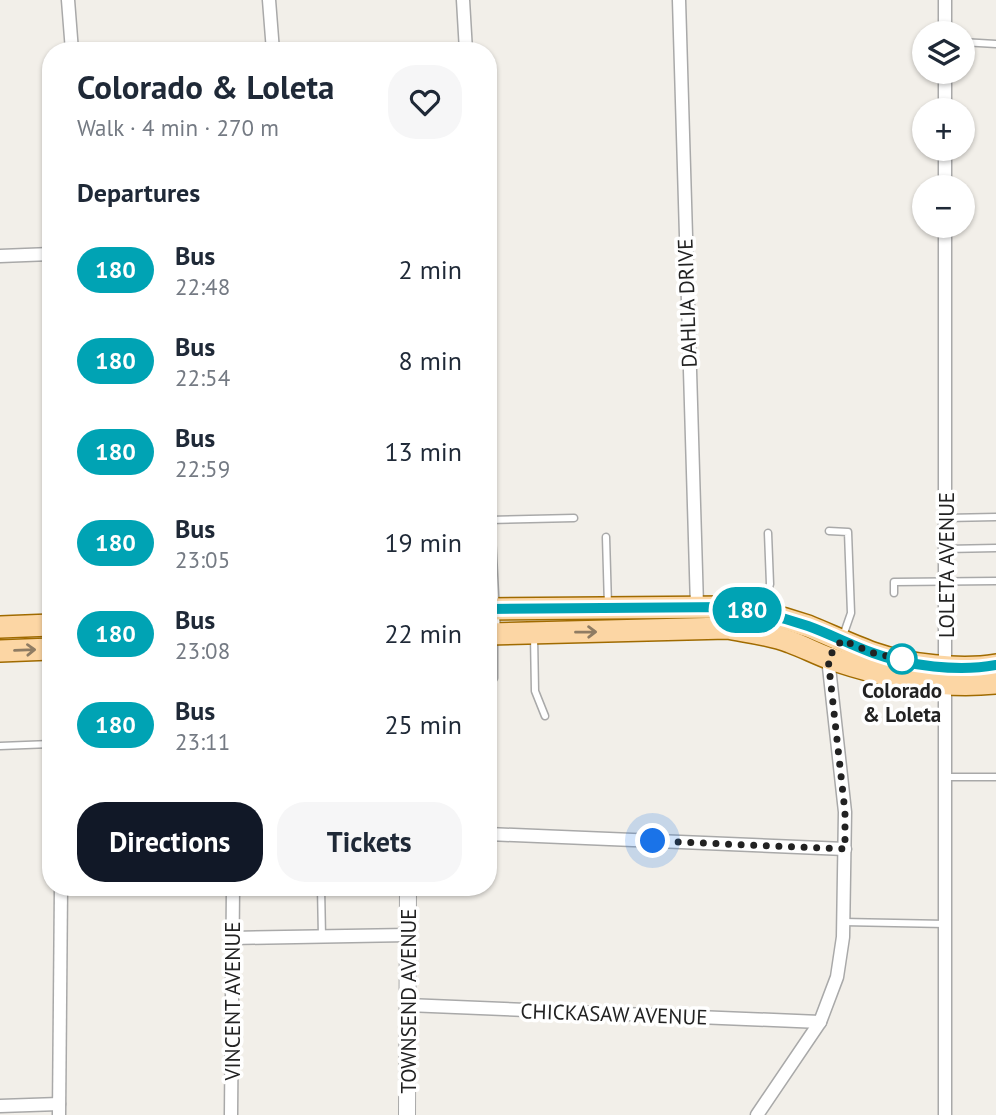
<!DOCTYPE html>
<meta charset="utf-8">
<style>
:root{--surface:#fff;--page:#f6f6f7;--text:#1f2937;--muted:#747a83;--accent:#111827}
body{margin:0;font-family:"PT Sans",sans-serif;background:var(--page);color:var(--text);height:100vh;display:flex;flex-direction:column;font-size:26px;white-space:nowrap}
*{box-sizing:border-box;margin:0}
p{font-size:23px;color:var(--muted)}
.icon{flex:none;width:38px;height:38px;fill:none;stroke:currentColor;stroke-width:2;stroke-linecap:round;stroke-linejoin:round}
.map{position:relative;flex:1;overflow:hidden}
.details{position:absolute;left:42px;top:42px;width:455px;height:854px;display:flex;flex-direction:column;background:var(--surface);border-radius:28px;box-shadow:0 2px 5px #0004}
.details>*{flex:none}
.badge{padding:0 14px;border-radius:23px;font-size:24px;line-height:46px}
.controls{position:absolute;left:912px;top:21px;display:grid;gap:14px}
.controls a{display:grid;place-items:center;width:63px;height:63px;border-radius:50%;background:var(--surface);box-shadow:0 2px 5px #0004;font-size:35px}
.you{position:absolute;width:35px;height:35px;margin:-18px;border:5px solid #fff;border-radius:50%;background:#1a73e8;box-shadow:0 0 0 10px #1a73e833}
.map>.badge{position:absolute;translate:-50% -50%;box-shadow:0 0 0 4px #fff}
h2{padding:0 35px;font-size:26px;line-height:63px}
.round{display:grid;place-items:center;flex:none;width:74px;height:74px;border-radius:28px;background:var(--page)}
.overview{display:flex;align-items:center;justify-content:space-between;height:119px;padding:0 35px}
h1{font-size:33px;font-weight:700;line-height:52px}
.action{display:flex;gap:14px;margin-top:auto;padding:14px 35px}
.action a{flex:1;height:80px;border-radius:28px;background:var(--accent);color:#fff;font-size:28px;font-weight:700;line-height:80px;text-align:center}
.action a+a{background:var(--page);color:var(--text)}
ul{padding:0;list-style:none}
li{display:flex;align-items:center;gap:21px;height:91px;padding:0 35px}
li div{flex:1}
li b{display:block;font-size:26px}
li em{font-style:normal}
li .badge{min-width:77px;font-weight:700;text-align:center}
.map>svg:first-child{display:block}
.lines{fill:none;stroke-linecap:round;stroke-linejoin:round}
.service-casing{stroke:#a9a9a9;stroke-width:9}
.minor-casing{stroke:#a9a9a9;stroke-width:15}
.tertiary-casing{stroke:#a9a9a9;stroke-width:18}
.primary-casing{stroke:#a06b00;stroke-width:24}
.service{stroke:#fff;stroke-width:6}
.minor{stroke:#fff;stroke-width:12}
.tertiary{stroke:#fff;stroke-width:16}
.primary{stroke:#fcd6a4;stroke-width:21}
.oneway{stroke:#8f7c63}
.line-casing{stroke:#fff;stroke-width:16}
.line{stroke:#00a3b4;stroke-width:10}
.walk{stroke:#222;stroke-width:7;stroke-dasharray:0 12.6}
.stop-dot{fill:#fff;stroke:#00a3b4;stroke-width:3.5}
.labels{text-anchor:middle;dominant-baseline:central;stroke-width:7;stroke-linejoin:round;paint-order:stroke}
.street-label{font-size:21px;fill:#222;stroke:#fff}
.stop-label{font-size:21px;font-weight:bold;fill:#222;stroke:#fff}
</style>
<div class="map">
<svg width="996" height="1115" viewBox="0 0 996 1115">
<rect width="100%" height="100%" fill="#f2efe9"/>
<g class="lines">
<defs>
<g id="service">
<polyline points="962,42 996,44"/>
<polyline points="946,518 996,517"/>
<polyline points="488,520 574,518"/>
<polyline points="829,531 848,532 851,613 843,636"/>
<polyline points="606,537 608,606"/>
<polyline points="946,549 996,548"/>
<polyline points="894,593 894,582 996,581"/>
<polyline points="762,610 770,584 768,533"/>
<polyline points="534,636 535,691 545,716"/>
<polyline points="488,687 494,678 494,639"/>
<polyline points="0,746 51,744"/>
<polyline points="946,777 996,777"/>
<polyline points="321,887 322,937"/>
<polyline points="843,922 946,924"/>
</g>
<g id="minor">
<polyline points="68,0 72,51"/>
<polyline points="269,0 273,51"/>
<polyline points="463,0 466,51"/>
<polyline points="679,0 697,606"/>
<polyline points="945,0 945,33"/>
<polyline points="945,72 945,110"/>
<polyline points="945,149 945,187"/>
<polyline points="0,256 51,254"/>
<polyline points="488,516 494,634"/>
<polyline points="488,834 845,849"/>
<polyline points="232,938 408,935"/>
<polyline points="407,1005 820,1022"/>
<polyline points="0,1106 59,1104"/>
<polyline points="59,1115 61,887"/>
<polyline points="231,1115 233,887"/>
<polyline points="757,1115 820,1022 837,977 843,937 845,812 828,658 831,654"/>
<polyline points="945,1115 945,226"/>
</g>
<polyline id="tertiary" points="407,1115 408,887"/>
<g id="primary">
<path d="M 488,609 L 729,607 C 756,611 782,617 808,626 C 830,635 851,645 873,653 C 907,665 961,671 996,665"/>
<polyline points="0,627 51,625"/>
<path d="M 488,634 L 727,628 C 748,632 770,634 790,642 C 804,647 817,654 831,659 C 885,677 938,689 996,683"/>
<polyline points="0,651 51,649"/>
</g>
</defs>
<use href="#service" class="service-casing"/>
<use href="#minor" class="minor-casing"/>
<use href="#tertiary" class="tertiary-casing"/>
<use href="#primary" class="primary-casing"/>
<use href="#service" class="service"/>
<use href="#minor" class="minor"/>
<use href="#tertiary" class="tertiary"/>
<use href="#primary" class="primary"/>
</g>
<defs><path id="oneway-shaft" d="M-6 0H5M1.5-3L5.5 0L1.5 3" fill="none" stroke-width="1.6" stroke-linecap="round" stroke-linejoin="round" transform="scale(1.75)"/></defs>
<g class="oneway">
<use href="#oneway-shaft" transform="translate(586 632) rotate(-1)"/>
<use href="#oneway-shaft" transform="translate(25 650) rotate(-2)"/>
</g>
<g class="lines">
<defs>
<path id="line" d="M 488,609 L 729,607 C 756,611 782,617 808,626 C 830,634 851,645 873,653 C 908,666 959,672 996,665"/>
</defs>
<use href="#line" class="line-casing"/>
<use href="#line" class="line"/>
<polyline class="walk" points="653,841 845,849 845,812 828,658 842,640 876,654 902,659"/>
</g>
<circle class="stop-dot" cx="902" cy="659" r="14"/>
<g class="labels">
<g class="street-label">
<text transform="translate(687 303) rotate(-92)">DAHLIA DRIVE</text>
<text transform="translate(946 565) rotate(-90)">LOLETA AVENUE</text>
<text transform="translate(232 1001) rotate(-90)">VINCENT AVENUE</text>
<text transform="translate(408 1001) rotate(-90)">TOWNSEND AVENUE</text>
<text transform="translate(614 1014) rotate(2)">CHICKASAW AVENUE</text>
</g>
<g class="stop-label">
<text x="902" y="690">Colorado<tspan x="902" dy="24">&amp; Loleta</tspan></text>
</g>
</g>
</svg>
<div class="controls">
<a><svg class="icon" aria-label="layers" viewBox="0 0 24 24"><path d="M12 4l9 5-9 5-9-5zM3 14l9 5 9-5"/></svg></a>
<a>+</a>
<a>−</a>
</div>
<div class="you" style="left:653px;top:841px"></div>
<b class="badge" style="left:747px;top:610px;background:#00a3b4;color:#fff">180</b>
<section class="details">
<div class="overview"><div><h1>Colorado &amp; Loleta</h1><p>Walk · 4 min · 270 m</p></div><a class="round"><svg class="icon" aria-label="heart" viewBox="0 0 24 24"><path d="M12 20l-8-8c-3-5 5-10 8-4 3-6 11-1 8 4z"/></svg></a></div>
<h2>Departures</h2>
<ul>
<li><span class="badge" style="background:#00a3b4;color:#fff">180</span><div><b>Bus</b><p>22:48</p></div><em>2 min</em></li>
<li><span class="badge" style="background:#00a3b4;color:#fff">180</span><div><b>Bus</b><p>22:54</p></div><em>8 min</em></li>
<li><span class="badge" style="background:#00a3b4;color:#fff">180</span><div><b>Bus</b><p>22:59</p></div><em>13 min</em></li>
<li><span class="badge" style="background:#00a3b4;color:#fff">180</span><div><b>Bus</b><p>23:05</p></div><em>19 min</em></li>
<li><span class="badge" style="background:#00a3b4;color:#fff">180</span><div><b>Bus</b><p>23:08</p></div><em>22 min</em></li>
<li><span class="badge" style="background:#00a3b4;color:#fff">180</span><div><b>Bus</b><p>23:11</p></div><em>25 min</em></li>
</ul>
<div class="action"><a>Directions</a><a>Tickets</a></div>
</section>
</div>
